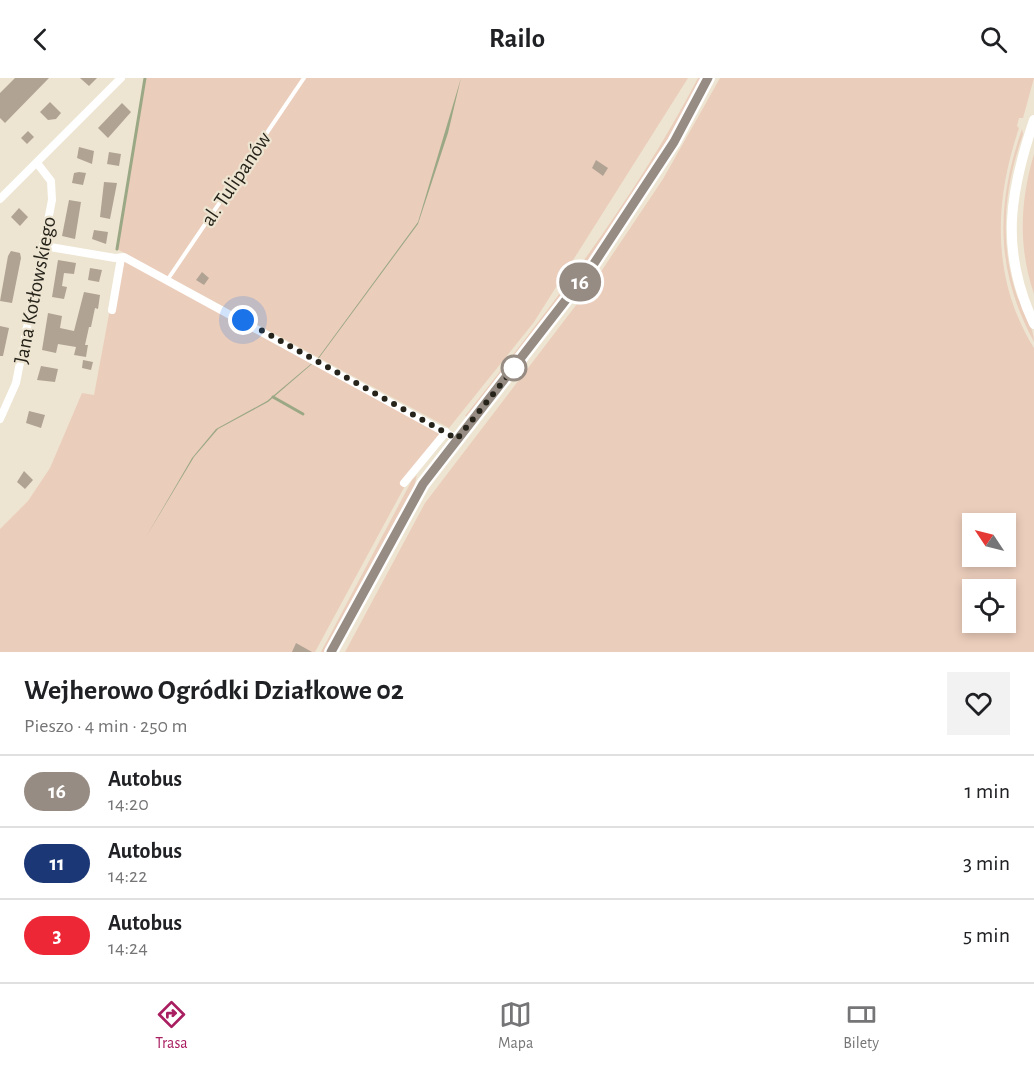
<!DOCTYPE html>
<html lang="pl">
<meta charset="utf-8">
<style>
:root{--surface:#fff;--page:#f2f2f2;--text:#202124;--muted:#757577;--line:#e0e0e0;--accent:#a91e60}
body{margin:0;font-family:"Alegreya Sans",sans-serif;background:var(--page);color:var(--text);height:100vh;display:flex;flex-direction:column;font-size:22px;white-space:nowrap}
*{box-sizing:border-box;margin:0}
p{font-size:20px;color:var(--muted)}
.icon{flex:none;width:33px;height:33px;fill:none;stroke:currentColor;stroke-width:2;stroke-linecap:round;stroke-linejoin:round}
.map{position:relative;height:574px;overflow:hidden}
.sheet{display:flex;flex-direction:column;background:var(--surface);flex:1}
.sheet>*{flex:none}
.badge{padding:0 12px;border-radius:20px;font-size:21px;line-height:39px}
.needle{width:39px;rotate:305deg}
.controls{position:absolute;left:962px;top:435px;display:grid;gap:12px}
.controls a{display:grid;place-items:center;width:54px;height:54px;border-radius:0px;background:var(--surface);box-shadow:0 3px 9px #0003;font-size:30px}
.you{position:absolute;width:30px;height:30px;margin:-15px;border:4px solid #fff;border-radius:50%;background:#1a73e8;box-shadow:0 0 0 9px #1a73e833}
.map>.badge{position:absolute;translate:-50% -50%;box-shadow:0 0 0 3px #fff}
.round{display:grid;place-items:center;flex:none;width:63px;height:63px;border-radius:0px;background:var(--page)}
.overview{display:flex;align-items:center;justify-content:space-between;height:102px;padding:0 24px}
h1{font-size:28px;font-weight:700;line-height:45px}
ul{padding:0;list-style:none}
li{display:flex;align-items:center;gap:18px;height:72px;padding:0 24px;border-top:2px solid var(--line)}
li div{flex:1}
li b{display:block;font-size:22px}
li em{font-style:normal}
li .badge{min-width:66px;font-weight:700;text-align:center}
header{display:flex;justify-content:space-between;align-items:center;height:78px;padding:0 24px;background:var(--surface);font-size:27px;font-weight:700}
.menu{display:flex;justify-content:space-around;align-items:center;height:84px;border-top:2px solid var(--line);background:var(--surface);font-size:16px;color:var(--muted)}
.menu a{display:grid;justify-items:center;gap:3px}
.menu .selected{color:var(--accent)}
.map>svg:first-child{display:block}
.green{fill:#ebcdbb;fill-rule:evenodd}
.water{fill:#9ba886}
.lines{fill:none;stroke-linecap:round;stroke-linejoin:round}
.stream{stroke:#9ba886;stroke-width:3}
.building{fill:#b1a394}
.service{stroke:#fff;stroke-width:4}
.minor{stroke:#fff;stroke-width:8}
.tertiary{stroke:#fff;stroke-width:9}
.secondary{stroke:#fff;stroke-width:10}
.line-casing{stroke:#fff;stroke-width:14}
.line{stroke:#968c83;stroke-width:9}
.walk{stroke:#26231b;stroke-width:6;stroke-dasharray:0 10.8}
.stop-dot{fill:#fff;stroke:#968c83;stroke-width:3}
.labels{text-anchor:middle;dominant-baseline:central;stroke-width:4.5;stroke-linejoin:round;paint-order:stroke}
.street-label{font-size:21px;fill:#26231b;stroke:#ede5d1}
</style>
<header><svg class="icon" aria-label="back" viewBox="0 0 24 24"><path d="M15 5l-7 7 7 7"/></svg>Railo<svg class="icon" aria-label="search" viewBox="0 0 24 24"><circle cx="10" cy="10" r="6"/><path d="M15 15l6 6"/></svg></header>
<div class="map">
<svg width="1034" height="574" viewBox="0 0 1034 574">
<rect width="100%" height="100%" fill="#ede5d1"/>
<g class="green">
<polygon points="146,0 688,0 534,244 449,350 117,171"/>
<path d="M 698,0 L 703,0 C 639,123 554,233 468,340 L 465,338 C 550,230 634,123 698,0 Z"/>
<path d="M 720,0 L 1034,0 L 1023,40 L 1019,40 L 1017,48 L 1019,50 C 994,123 991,201 1034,270 L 1034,574 L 345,574 L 425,425 L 596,201 L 663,101 ZM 972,446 L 1005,446 L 1005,478 L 972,478 ZM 972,512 L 1005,512 L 1005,544 L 972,544 Z"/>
<path d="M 1022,51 L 1023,56 C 1005,107 999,160 1015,212 C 1020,228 1034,248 1034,264 C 995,192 996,127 1022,51 Z"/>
<path d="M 1034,76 L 1034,216 C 1018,169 1020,123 1034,76 Z"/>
<polygon points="124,182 440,355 406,406 315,574 0,574 0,451 28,423 50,390 82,315 94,317 110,231"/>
<polygon points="417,397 413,413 326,574 321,574 412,402"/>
</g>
<polygon class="water" points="461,0 448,55 418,146 319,280 268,324 218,351 194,379 146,459 102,574 146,459 192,380 216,351 267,323 318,280 418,144"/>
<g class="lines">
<g class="stream">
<polyline points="117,171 145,0"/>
<polyline points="273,319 303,336"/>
</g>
</g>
<g class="building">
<polygon points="15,0 49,0 5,45 0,40 0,15"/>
<polygon points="80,0 97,0 89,8"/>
<polygon points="50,24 61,35 56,41 48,42 40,34"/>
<polygon points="122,25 131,34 108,60 98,50"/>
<polygon points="28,53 34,59 27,66 21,60"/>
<polygon points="79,69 94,73 92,86 77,80"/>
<polygon points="109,74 121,76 119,88 107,86"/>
<polygon points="596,82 608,90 603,98 592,90"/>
<polygon points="79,94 86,95 83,107 72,105 74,95"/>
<polygon points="104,104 117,105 110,141 100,139"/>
<polygon points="69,122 81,124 75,161 62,158"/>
<polygon points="19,130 28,139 20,148 11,139"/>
<polygon points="94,152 108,154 106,166 92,161"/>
<polygon points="11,173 20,175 21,180 12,225 0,223 8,178"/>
<polygon points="58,182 76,185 74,196 64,195 62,208 67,209 64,221 52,219"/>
<polygon points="90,190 102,192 99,204 88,202"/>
<polygon points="202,194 209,200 204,207 196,202"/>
<polygon points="84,214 100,217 98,231 95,230 91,249 89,249 85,267 88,267 86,279 74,277 76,269 58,266 56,275 42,272 48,235 62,238 60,250 74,253"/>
<polygon points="0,248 9,250 3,278 0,278"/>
<polygon points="83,282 93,284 91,292 82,290"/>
<polygon points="41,288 58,291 55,304 37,302"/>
<polygon points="29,333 45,337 41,350 26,345"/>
<polygon points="24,393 33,402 25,411 17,404"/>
<polygon points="296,565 312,574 292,574"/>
</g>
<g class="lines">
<polyline class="service" points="168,201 304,0"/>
<g class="minor">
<polyline points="0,121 121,0"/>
<polyline points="44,168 115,180 124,179 457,361"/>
<polyline points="112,232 121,180"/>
<polyline points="0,341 16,305 52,122 51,103 37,85"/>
<polyline points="404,405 446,354"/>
</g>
<polyline class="tertiary" points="331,574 423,406 593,187 656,93 708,0"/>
<path class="secondary" d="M 1034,42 C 1009,116 1000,173 1034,246"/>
</g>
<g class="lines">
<defs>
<polyline id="line" points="331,574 423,406 593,187 674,64 708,0"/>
</defs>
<use href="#line" class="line-casing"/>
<use href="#line" class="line"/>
<polyline class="walk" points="243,242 457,361 514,290"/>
</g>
<circle class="stop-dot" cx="514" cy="290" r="12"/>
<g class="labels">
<g class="street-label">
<text transform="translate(236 101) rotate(-56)">al. Tulipanów</text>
<text transform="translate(35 212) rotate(-79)">Jana Kotłowskiego</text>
</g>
</g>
</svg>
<div class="controls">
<a><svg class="needle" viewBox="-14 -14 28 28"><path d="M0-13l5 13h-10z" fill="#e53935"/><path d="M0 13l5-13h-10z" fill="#757577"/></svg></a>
<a><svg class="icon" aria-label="locate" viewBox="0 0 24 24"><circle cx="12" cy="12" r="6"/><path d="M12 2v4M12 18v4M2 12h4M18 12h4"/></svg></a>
</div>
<div class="you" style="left:243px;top:242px"></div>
<b class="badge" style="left:580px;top:204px;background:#968c83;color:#fff">16</b>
</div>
<section class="sheet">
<div class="overview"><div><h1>Wejherowo Ogródki Działkowe 02</h1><p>Pieszo · 4 min · 250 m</p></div><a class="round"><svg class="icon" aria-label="heart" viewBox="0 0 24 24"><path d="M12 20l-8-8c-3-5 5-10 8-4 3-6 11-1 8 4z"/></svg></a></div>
<ul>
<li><span class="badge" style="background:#968c83;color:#fff">16</span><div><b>Autobus</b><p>14:20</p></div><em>1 min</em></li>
<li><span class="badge" style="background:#1c3775;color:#fff">11</span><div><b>Autobus</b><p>14:22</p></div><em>3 min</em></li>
<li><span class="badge" style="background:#ee2737;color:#fff">3</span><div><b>Autobus</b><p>14:24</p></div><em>5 min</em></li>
</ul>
</section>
<nav class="menu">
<a class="selected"><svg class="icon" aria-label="directions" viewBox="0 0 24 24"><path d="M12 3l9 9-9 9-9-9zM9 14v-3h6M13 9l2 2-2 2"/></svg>Trasa</a>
<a><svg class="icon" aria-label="map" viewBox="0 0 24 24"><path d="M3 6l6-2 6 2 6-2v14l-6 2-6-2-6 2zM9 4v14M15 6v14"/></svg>Mapa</a>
<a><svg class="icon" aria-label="tickets" viewBox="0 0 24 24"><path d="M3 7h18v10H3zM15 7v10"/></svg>Bilety</a>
</nav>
